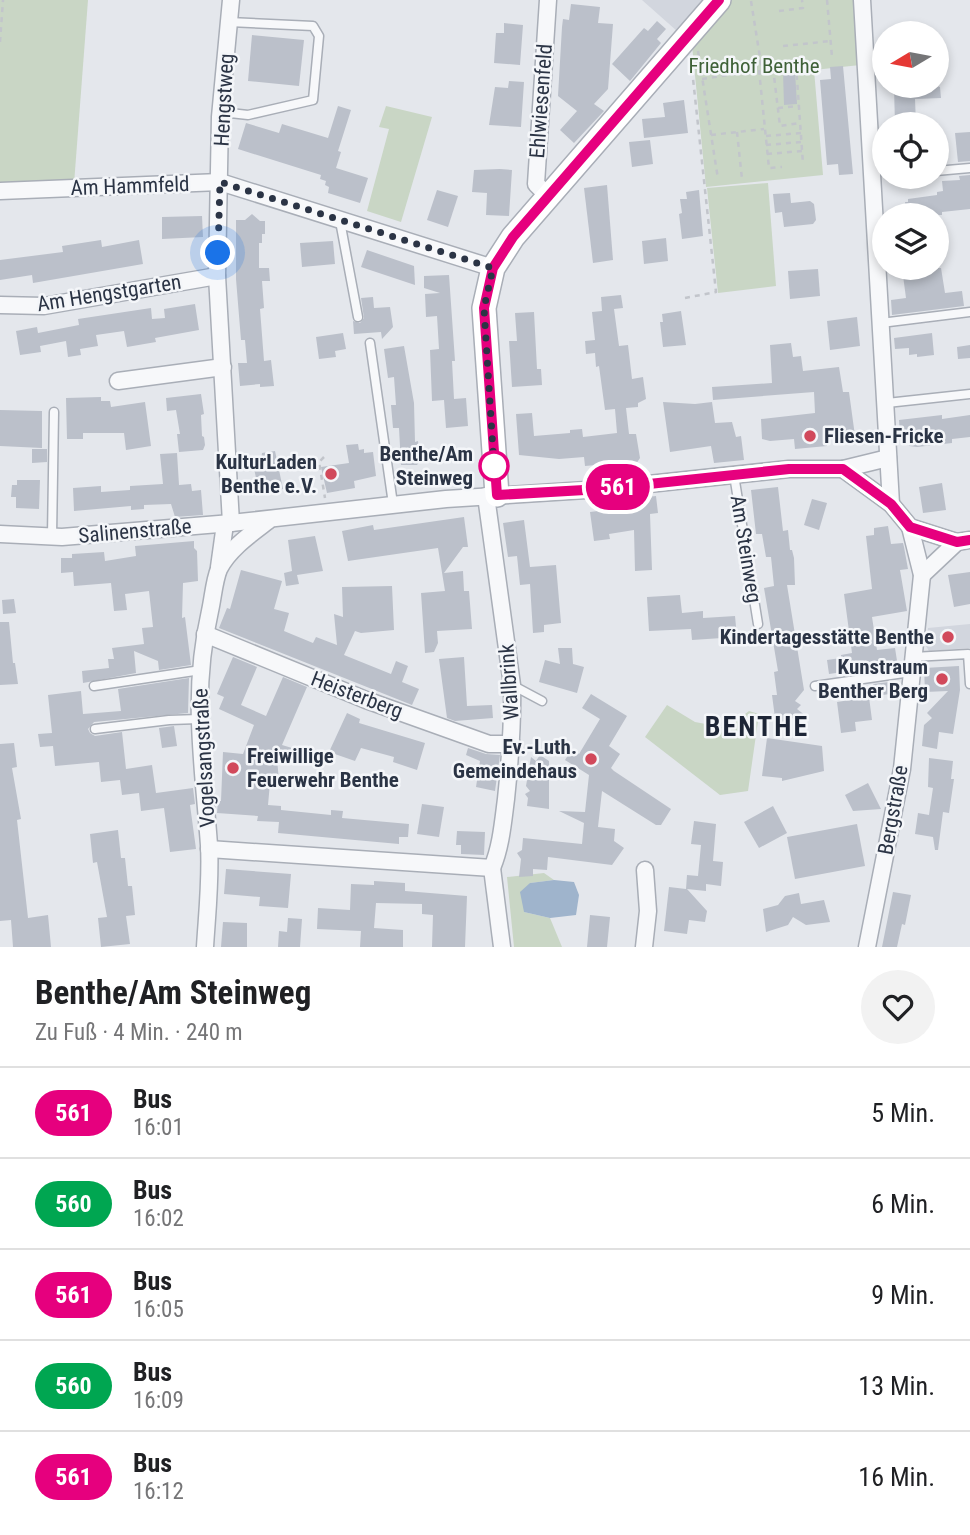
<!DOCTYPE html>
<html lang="de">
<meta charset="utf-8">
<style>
:root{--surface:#fff;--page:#f2f2f2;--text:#202124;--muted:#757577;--line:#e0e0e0}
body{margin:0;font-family:"Roboto Condensed",sans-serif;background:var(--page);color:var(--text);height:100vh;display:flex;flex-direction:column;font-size:26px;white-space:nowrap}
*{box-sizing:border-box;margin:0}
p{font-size:23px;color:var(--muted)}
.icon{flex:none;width:38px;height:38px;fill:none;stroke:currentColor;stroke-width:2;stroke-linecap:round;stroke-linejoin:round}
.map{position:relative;height:947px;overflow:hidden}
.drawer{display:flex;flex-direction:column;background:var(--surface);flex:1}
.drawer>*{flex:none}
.badge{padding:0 14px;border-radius:23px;font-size:24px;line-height:46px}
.needle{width:46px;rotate:260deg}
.fabs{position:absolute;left:872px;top:21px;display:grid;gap:14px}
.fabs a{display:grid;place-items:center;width:77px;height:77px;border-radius:50%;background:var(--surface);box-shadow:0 4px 10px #0003;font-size:35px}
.you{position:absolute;width:35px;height:35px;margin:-18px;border:5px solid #fff;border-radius:50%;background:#1a73e8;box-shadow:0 0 0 10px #1a73e833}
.map>.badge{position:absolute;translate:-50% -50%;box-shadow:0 0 0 4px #fff}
.round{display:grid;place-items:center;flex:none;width:74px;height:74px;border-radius:37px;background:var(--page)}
.headline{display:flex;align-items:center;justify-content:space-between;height:119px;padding:0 35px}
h1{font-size:33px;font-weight:700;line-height:52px}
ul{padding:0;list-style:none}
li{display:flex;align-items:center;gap:21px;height:91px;padding:0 35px;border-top:2px solid var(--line)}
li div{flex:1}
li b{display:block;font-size:26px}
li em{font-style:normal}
li .badge{min-width:77px;font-weight:700;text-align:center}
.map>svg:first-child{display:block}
.built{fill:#d2d6de}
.green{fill:#c9d6c5}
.water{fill:#9fb4cc}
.building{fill:#bbc0ca}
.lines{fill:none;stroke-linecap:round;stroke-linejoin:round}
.lane-casing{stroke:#a9aeb7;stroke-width:11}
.street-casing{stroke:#a9aeb7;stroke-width:19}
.secondary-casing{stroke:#a9aeb7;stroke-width:26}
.path{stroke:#c2c5cb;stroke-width:2.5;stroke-dasharray:5 5;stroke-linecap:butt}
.lane{stroke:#f7f8fa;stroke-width:8}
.street{stroke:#f7f8fa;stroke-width:16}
.secondary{stroke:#fff;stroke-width:23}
.line-casing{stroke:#fff;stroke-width:16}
.line{stroke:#e6007e;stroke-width:10}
.walk{stroke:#2b3445;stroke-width:7;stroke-dasharray:0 12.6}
.poi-dot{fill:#d1495b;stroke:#f4f6f9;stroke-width:2.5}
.stop-dot{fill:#fff;stroke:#e6007e;stroke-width:3.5}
.labels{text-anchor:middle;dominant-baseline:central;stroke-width:5;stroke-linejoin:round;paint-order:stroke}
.park-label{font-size:21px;fill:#3f6138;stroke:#f4f6f9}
.street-label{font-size:21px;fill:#2b3445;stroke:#f4f6f9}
.poi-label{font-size:21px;font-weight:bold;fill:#2b3445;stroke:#f4f6f9;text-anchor:end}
.stop-label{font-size:21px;font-weight:bold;fill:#2b3445;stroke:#f4f6f9;text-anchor:end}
.district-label{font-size:28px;font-weight:bold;letter-spacing:2px;fill:#1d2536;stroke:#f4f6f9}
</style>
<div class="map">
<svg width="970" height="947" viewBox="0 0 970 947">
<rect width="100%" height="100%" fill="#e4e7ec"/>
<g class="built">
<polygon points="642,0 704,0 677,31"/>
<polygon points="970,624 970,648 929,651 926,646 928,628"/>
</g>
<g class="green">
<polygon points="0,0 88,0 74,184 0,186"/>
<polygon points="732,0 857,0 860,65 814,70 823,175 706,187 692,45"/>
<polygon points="386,106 432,117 401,222 367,211 389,129 379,127"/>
<polygon points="768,183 776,286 718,293 707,188"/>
<polygon points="667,705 695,722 727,728 749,711 759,714 748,791 720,795 645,737"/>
<polygon points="544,873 554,880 530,883 524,912 550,918 562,947 514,947 507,877"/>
</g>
<polygon class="water" points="554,880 574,882 579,895 576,915 550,918 524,912 520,892 530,883"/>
<g class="building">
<polygon points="571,4 600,7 598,23 613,24 608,89 594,104 604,111 574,143 560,130 577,111 558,96 562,27 563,19 569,20"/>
<polygon points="657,21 666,29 657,39 661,43 630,81 612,64 644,28 648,31"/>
<polygon points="504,23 523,25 520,65 494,63 496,33 504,33"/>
<polygon points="252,35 304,40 299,86 248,81"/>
<polygon points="843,66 853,174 839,175 838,164 827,165 820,80 831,79 830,67"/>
<polygon points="795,72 797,104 784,105 783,73"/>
<polygon points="509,81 524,82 521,127 489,125 495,87 508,88"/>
<polygon points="907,86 937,86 940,87 941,98 915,99 916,124 895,124 894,88 907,88"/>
<polygon points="684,100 688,133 644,138 642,119 665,117 663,103"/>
<polygon points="338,106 351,110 338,151 341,152 336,168 368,178 360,203 328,193 329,187 325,185 326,181 320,179 321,175 238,149 246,123 279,133 282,124 328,138"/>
<polygon points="970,132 970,161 958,162 955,133"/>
<polygon points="650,140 653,164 632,167 629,142"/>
<polygon points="500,169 512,170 509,216 486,215 487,193 472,192 474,170"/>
<polygon points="970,175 970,209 942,212 942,215 907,215 905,202 908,202 908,199 937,195 937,192 943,191 942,181 960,180 959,176"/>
<polygon points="607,185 613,260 593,263 584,188"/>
<polygon points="437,190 458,196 448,227 427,220"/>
<polygon points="699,190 703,236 682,239 679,214 682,213 680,199 687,199 686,192"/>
<polygon points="790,193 791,203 810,201 814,204 816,220 813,224 784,227 782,212 775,213 773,194"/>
<polygon points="252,214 260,221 265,221 265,234 262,234 262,243 259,243 259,268 269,268 270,281 262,281 264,308 260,309 264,361 271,360 274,386 260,387 260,384 240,386 238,363 247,363 245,340 241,340 236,279 236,220 245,220"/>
<polygon points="202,216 203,237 162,239 162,217"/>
<polygon points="666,238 668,261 644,264 642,241"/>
<polygon points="101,240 102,247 139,240 143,264 33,283 32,275 0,280 0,260 63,252 62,246"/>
<polygon points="333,241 335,264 302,267 300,243"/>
<polygon points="367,250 414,266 415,285 361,267"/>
<polygon points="902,268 941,268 945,293 962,291 964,306 892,315 891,300 906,298"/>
<polygon points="818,269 820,296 790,299 788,271"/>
<polygon points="449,275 455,361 452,361 454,399 466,398 468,426 446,428 444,400 432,401 430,350 439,349 437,316 426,317 425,294 440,293 424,288 424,276"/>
<polygon points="621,295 623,308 614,309 619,346 628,345 632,379 643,377 646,399 638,403 638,407 626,408 629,434 636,434 640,458 636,464 608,468 607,464 585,466 584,457 559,459 519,455 516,414 532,413 534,436 570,433 570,430 582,429 583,437 617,433 615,409 605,410 599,366 596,367 595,353 586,354 585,341 595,340 592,312 602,311 601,297"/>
<polygon points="373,297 374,308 390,307 393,327 382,339 381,332 354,334 353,321 360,323 364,318 361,298"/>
<polygon points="195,304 199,330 155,338 156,342 127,347 124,331 96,335 98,346 80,349 81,355 68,357 66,341 40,346 41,352 20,355 16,331 37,327 38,333 79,325 78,319 151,308 152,319 165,318 164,309"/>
<polygon points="681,311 686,345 663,347 660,322 663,322 662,314"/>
<polygon points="534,312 537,369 541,369 542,385 512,387 509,341 517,341 515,313"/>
<polygon points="857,317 860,346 830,350 827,321"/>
<polygon points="343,333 346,349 335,351 336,357 319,359 316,337"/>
<polygon points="932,333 934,355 917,357 917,354 909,355 909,348 895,349 894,338"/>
<polygon points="791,343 793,357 801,356 803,371 839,367 843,392 849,392 855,436 826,440 827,446 795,449 794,439 770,441 762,439 761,419 815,413 814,392 713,400 712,387 772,383 770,345"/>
<polygon points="970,345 970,358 958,359 957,347"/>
<polygon points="404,346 414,403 415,442 418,441 420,461 417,465 401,465 399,428 393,428 391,405 396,405 394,377 388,378 384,349"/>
<polygon points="201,394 204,414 201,415 202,436 204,437 205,445 203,450 179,452 177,434 180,434 176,410 167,411 166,398"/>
<polygon points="101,397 101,401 110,401 111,407 145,402 151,446 126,450 124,433 83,433 83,439 67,439 66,398"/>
<polygon points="663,402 695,404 712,402 715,423 732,422 736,437 741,436 744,460 714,463 711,446 670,452"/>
<polygon points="0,410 42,411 42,448 0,446"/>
<polygon points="942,415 942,419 970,415 970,437 952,439 952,443 917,447 909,446 907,432 900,433 899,420"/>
<polygon points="358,444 359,450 364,449 364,453 373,452 376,476 354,481 355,488 327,493 321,467 349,463 346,445"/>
<polygon points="32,449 47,449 47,462 32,463"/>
<polygon points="275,451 283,489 259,493 254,468 260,467 262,453"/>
<polygon points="177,453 179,485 191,484 192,491 201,490 203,515 175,517 171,504 144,505 144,509 131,510 131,506 74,511 73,488 101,486 101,492 130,490 130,486 163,484 160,454"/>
<polygon points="17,480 40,480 39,509 16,508 16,497 11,497 12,485 17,485"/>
<polygon points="942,483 946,510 923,513 919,487"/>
<polygon points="778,487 783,531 788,530 790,550 792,550 794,558 795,585 787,585 804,690 795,701 801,705 797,709 806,716 788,719 777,733 772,695 777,695 774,672 778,671 764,588 774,586 771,557 766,557 762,534 756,534 751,490"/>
<polygon points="656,496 658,513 650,514 652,570 635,571 634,530 609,534 610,539 594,541 590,512 623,508 622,500"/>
<polygon points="812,499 827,503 819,530 804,525"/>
<polygon points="464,517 468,547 463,547 444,573 463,571 464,591 469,591 472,629 437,631 438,643 434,652 425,653 421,593 445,591 438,548 348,561 342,531 373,525 374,530"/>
<polygon points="524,520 530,567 556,565 561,623 544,625 544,632 533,633 530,584 520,585 517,556 508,557 503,523"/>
<polygon points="888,526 891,544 903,543 904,547 908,569 900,570 907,611 872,617 877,650 895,648 898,667 872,671 871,665 843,669 843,672 829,674 827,660 841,658 841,655 852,653 844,594 872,589 866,536 874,535 874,528"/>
<polygon points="315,536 323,571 297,575 299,584 286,586 284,573 292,571 288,540"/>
<polygon points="194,541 194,548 197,551 198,581 183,583 182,618 185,617 191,665 159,670 158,661 134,651 136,673 83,683 82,671 109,668 108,659 114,659 112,648 144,644 142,628 153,627 149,591 125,594 127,610 114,611 111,583 74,586 73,572 61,573 61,558 72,558 72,554 104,552 105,561 136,556 135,546"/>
<polygon points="241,570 282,581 274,609 289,613 284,631 313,643 316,637 337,645 334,614 343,617 342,587 392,586 394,630 361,633 355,631 344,655 391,674 396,661 408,666 402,682 419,689 412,705 219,628 227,608 230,609"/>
<polygon points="970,572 970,604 954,607 948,575"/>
<polygon points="680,595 682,613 703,611 703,618 735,616 737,637 692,640 691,629 649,631 647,597"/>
<polygon points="14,599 16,613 3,614 2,600"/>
<polygon points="0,622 9,622 13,663 15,663 18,684 0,685"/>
<polygon points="558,648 572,648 573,664 584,667 577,693 539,682 545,660 560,664"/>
<polygon points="233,657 257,667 241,705 266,716 283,677 307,687 282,745 292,748 285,762 277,758 279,782 270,783 268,805 281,806 281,810 331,815 331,810 343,811 342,818 409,824 408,837 399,837 399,844 278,833 279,822 257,821 258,816 217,813 218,801 221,801 223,752 243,754 254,725 219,709 224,697 217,694"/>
<polygon points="464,657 467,706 492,705 493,718 455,721 447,718 439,659"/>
<polygon points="959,666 960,690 953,734 939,732 937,749 922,746 924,725 932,718 927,713 948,691 925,692 924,668"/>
<polygon points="189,678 188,713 94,722 88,729 90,733 95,736 122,732 126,769 152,765 156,793 193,788 195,804 190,805 196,849 170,852 164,808 141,811 139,793 122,795 120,780 101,782 99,762 55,766 53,746 40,747 38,734 52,733 48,695 81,691 83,714 121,711 118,689"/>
<polygon points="889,682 890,694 875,696 873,684"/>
<polygon points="591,694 627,716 609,746 620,754 611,768 614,771 671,809 661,825 656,825 602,791 598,827 615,829 614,841 624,848 612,865 548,857 547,870 533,869 533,876 519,877 521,859 517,853 522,850 523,838 582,844 584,823 559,811 585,812 589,775 565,760 572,749 579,754 600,719 582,708"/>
<polygon points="869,697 872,720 855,722 856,731 841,733 837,702"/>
<polygon points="347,713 360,719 359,723 425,743 417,770 393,762 394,757 361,748 355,761 329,752"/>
<polygon points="174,726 177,746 162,748 159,728"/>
<polygon points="767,738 822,746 824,771 782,781 782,778 762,776"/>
<polygon points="14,743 17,767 12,768 21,819 17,820 28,918 48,915 51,947 13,947 11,920 0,921 0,744"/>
<polygon points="468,748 486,754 500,755 495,791 476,787 480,761 466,755"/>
<polygon points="540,755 549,761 549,809 527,806 528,798 525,794 530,791 526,786 531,757 536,761"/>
<polygon points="929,758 953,761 951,779 954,779 949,813 943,812 938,850 935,850 933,837 915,834 918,813 929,815 933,788 928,787"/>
<polygon points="868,783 881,809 853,811 845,795"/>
<polygon points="422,804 444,807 439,837 417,834"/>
<polygon points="773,806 787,833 759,848 744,822"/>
<polygon points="694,821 716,824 713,861 723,862 721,886 706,884 706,891 687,889 707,911 705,922 689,920 687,934 664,931 669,887 686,889 687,875 698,876 701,845 691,844"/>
<polygon points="857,824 865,866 795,879 787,837"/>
<polygon points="118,830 121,858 125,858 128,886 132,886 135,915 126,916 130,944 101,947 98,918 107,917 97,862 93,863 90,834"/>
<polygon points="457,831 485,832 484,855 461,854 461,845 456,845"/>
<polygon points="226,869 291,874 288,908 259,906 260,897 224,894"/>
<polygon points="374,881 405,883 405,891 467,896 465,947 432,947 433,915 422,914 422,904 376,903 374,928 403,930 403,947 360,947 361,931 317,929 318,908 350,910 351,884 374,885"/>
<polygon points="893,892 911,895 905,925 902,924 897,947 882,947"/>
<polygon points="799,893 801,904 824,900 830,922 806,925 793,917 788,925 766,932 763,909 778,905 785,896"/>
<polygon points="590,915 610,917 607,947 587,947"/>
<polygon points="288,918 302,919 300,947 278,947 279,931 287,932"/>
<polygon points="223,922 247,923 247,947 221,947"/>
</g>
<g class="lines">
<defs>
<g id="lane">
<polyline points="221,112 248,115 313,100 319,36 313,26 229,22"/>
<polyline points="936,171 970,168"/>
<polyline points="340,221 358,317"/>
<polyline points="881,323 970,312"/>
<polyline points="370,343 393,504"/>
<polyline points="887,403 970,394"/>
<polyline points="734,475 758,624"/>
<polyline points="52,536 54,412"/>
<polyline points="913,657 968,654 970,684"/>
<polyline points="512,685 542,701"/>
<polyline points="94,686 201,670"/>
<polyline points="815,686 911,672"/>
<polyline points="95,729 169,720 199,719"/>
</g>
<g id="street">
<polyline points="231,0 220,117 217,276 231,523"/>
<polyline points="548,0 536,184 549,197"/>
<polyline points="862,0 891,504"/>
<polyline points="0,191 220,182 493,268"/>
<polyline points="0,305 44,306 217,276"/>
<polyline points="118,381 223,367"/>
<polyline points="843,469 891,504 910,527 957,542 970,540"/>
<polyline points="0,534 62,537 231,523 446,499 602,489 789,469 843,469 888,458"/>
<polyline points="219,567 225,524"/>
<polyline points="922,575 957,542"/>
<polyline points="205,634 366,700 489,744 512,744"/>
<path d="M 209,849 L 492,868 C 501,847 503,822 506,799 C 510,761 513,724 512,685 L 486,496"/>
<polyline points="492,868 502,947"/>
<path d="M 205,947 C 207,914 211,879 209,845 C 203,762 191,694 210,611 C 213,598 214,581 219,569 C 229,549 251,534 268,521"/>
<polyline points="644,947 648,911 645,870"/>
<polyline points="867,947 902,769 922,575 910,527"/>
</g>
<polyline id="secondary" points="497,495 484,308 493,268 513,237 719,0"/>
</defs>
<use href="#lane" class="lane-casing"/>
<use href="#street" class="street-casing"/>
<use href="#secondary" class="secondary-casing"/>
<g class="path">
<polyline points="827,0 832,57"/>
<polyline points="751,1 762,70"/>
<polyline points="779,11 803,8 802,0"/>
<polyline points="0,42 3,0"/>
<polyline points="783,46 831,41"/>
<polyline points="698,51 718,179"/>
<polyline points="796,65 803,164"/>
<polyline points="773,68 780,126 799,123"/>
<polyline points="759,70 769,168 782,167"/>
<polyline points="702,79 786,66"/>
<polyline points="778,108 799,106"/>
<polyline points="737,132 742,179"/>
<polyline points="711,135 764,129"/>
<polyline points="766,136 801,133"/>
<polyline points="766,145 801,142"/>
<polyline points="767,154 802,151"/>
<polyline points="685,298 716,292 691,60"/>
<polyline points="324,457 319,462 325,498"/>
</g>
<use href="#lane" class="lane"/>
<use href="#street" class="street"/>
<use href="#secondary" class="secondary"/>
</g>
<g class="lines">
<defs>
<polyline id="line" points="719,0 513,237 493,268 484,308 497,495 602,489 789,469 843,469 891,504 910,527 957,542 970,540"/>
</defs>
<use href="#line" class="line-casing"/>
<use href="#line" class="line"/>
<polyline class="walk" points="218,253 220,182 493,268 484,308 494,466"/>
</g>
<g class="poi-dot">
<circle cx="810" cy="436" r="7"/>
<circle cx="331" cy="474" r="7"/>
<circle cx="948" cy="637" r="7"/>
<circle cx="942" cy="679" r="7"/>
<circle cx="591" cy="759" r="7"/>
<circle cx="233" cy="768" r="7"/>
</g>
<circle class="stop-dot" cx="494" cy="466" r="14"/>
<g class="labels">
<g class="park-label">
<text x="754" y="66">Friedhof Benthe</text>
</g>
<g class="street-label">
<text transform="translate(224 100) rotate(-87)">Hengstweg</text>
<text transform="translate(541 101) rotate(-86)">Ehlwiesenfeld</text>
<text transform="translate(130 186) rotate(-2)">Am Hammfeld</text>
<text transform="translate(109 293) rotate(-9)">Am Hengstgarten</text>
<text transform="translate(135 531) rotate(-5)">Salinenstraße</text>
<text transform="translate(746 549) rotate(81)">Am Steinweg</text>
<text transform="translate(509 682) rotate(-94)">Wallbrink</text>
<text transform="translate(357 695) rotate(21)">Heisterberg</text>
<text transform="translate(204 758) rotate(-93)">Vogelsangstraße</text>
<text transform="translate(893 810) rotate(-80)">Bergstraße</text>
</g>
<g class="poi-label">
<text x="824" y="436" text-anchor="start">Fliesen-Fricke</text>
<text x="317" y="462">KulturLaden<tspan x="317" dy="24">Benthe e.V.</tspan></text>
<text x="934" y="637">Kindertagesstätte Benthe</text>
<text x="928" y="667">Kunstraum<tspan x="928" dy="24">Benther Berg</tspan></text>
<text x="577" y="747">Ev.-Luth.<tspan x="577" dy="24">Gemeindehaus</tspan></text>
<text x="247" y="756" text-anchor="start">Freiwillige<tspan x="247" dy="24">Feuerwehr Benthe</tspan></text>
</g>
<g class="stop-label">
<text x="473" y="454">Benthe/Am<tspan x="473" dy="24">Steinweg</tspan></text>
</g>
<g class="district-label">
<text x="757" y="726">BENTHE</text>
</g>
</g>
</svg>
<div class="fabs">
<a><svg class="needle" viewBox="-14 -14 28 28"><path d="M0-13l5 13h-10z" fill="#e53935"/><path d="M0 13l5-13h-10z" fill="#757577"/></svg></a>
<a><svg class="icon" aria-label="locate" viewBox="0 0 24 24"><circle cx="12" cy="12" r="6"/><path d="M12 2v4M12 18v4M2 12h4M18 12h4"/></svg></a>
<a><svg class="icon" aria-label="layers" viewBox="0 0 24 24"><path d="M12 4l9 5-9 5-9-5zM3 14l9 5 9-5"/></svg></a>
</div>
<div class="you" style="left:218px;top:253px"></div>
<b class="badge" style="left:618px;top:487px;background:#e6007e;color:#fff">561</b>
</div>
<section class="drawer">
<div class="headline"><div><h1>Benthe/Am Steinweg</h1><p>Zu Fuß · 4 Min. · 240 m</p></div><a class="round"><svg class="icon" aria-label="heart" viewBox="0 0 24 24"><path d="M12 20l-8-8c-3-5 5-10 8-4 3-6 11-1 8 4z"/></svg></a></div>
<ul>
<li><span class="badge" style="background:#e6007e;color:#fff">561</span><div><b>Bus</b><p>16:01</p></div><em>5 Min.</em></li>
<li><span class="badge" style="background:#00a651;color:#fff">560</span><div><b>Bus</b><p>16:02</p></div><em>6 Min.</em></li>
<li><span class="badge" style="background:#e6007e;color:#fff">561</span><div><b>Bus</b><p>16:05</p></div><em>9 Min.</em></li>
<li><span class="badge" style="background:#00a651;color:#fff">560</span><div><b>Bus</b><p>16:09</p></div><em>13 Min.</em></li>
<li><span class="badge" style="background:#e6007e;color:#fff">561</span><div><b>Bus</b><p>16:12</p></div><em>16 Min.</em></li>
</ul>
</section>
